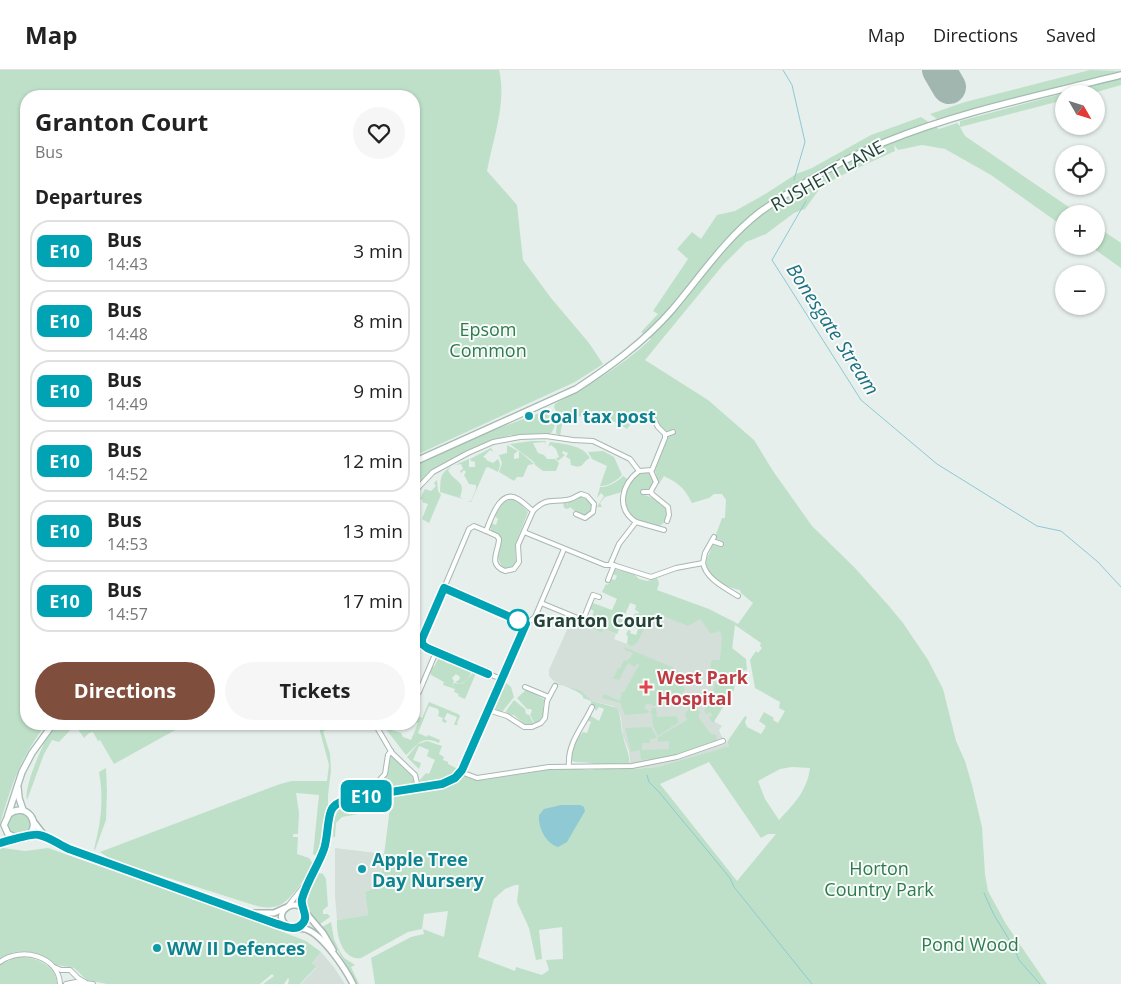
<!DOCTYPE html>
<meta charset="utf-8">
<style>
:root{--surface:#fff;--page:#f6f6f6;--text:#222;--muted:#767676;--line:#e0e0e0;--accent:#804e3d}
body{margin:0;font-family:"Open Sans",sans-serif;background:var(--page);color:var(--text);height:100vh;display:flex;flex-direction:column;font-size:19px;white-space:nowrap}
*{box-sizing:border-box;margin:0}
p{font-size:16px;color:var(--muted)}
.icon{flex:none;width:28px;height:28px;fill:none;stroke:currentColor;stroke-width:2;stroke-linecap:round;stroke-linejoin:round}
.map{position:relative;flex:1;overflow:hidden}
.sheet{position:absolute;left:20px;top:20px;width:400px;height:640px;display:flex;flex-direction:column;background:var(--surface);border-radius:20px;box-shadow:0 1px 4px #0004}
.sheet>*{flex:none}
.badge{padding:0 10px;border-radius:8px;font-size:18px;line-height:32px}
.needle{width:32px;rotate:129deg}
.buttons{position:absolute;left:1055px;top:15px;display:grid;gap:10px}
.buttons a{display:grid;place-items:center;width:50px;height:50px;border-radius:50%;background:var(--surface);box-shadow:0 1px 4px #0004;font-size:25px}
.map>.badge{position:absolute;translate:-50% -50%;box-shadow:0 0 0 2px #fff}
h2{padding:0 15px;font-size:19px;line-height:45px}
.round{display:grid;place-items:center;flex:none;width:52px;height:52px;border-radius:26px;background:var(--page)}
.head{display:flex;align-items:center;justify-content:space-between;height:85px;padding:0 15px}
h1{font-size:24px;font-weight:700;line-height:38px}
.cta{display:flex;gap:10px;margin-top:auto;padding:10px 15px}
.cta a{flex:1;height:58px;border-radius:30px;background:var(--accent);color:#fff;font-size:20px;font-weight:700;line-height:58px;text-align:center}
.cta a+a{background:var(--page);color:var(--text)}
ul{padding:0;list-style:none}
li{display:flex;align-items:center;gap:15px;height:62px;margin:0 10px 8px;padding:0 5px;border:2px solid var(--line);border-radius:20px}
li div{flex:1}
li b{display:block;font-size:19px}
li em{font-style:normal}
li .badge{min-width:55px;font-weight:700;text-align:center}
header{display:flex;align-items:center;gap:30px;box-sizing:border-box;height:70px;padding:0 25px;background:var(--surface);border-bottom:1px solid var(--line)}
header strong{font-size:24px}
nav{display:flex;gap:28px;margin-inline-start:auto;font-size:18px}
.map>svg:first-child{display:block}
.built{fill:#d4dfda}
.green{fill:#bfe0c8;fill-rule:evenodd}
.water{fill:#8ec9d4}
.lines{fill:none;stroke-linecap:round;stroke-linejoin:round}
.stream{stroke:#8ec9d4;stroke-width:1}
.runway{stroke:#a2b6b0;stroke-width:34}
.minor-casing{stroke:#a8b8b2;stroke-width:6}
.tertiary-casing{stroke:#a8b8b2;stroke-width:8}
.secondary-casing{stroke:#a4bbb3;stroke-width:8}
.minor{stroke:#fff;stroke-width:4}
.tertiary{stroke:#fff;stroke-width:5}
.secondary{stroke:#fff;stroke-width:5.5}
.line-casing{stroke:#fff;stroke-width:11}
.line{stroke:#00a3b4;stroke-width:8}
.culture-dot{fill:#0f9aa8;stroke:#f7fbf9;stroke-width:2}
.stop-dot{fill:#fff;stroke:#00a3b4;stroke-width:2.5}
.health-dot{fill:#e0444e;stroke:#f7fbf9;stroke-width:2}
.labels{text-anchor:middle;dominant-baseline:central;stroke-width:4;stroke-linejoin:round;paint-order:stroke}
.street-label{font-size:18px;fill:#24423a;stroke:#f7fbf9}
.park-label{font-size:18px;fill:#2d7a4b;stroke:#f7fbf9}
.culture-label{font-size:18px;font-weight:bold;fill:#0d838f;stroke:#f7fbf9;text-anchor:start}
.stop-label{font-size:18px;font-weight:bold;fill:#24423a;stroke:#f7fbf9;text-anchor:start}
.health-label{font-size:18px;font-weight:bold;fill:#be3a42;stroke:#f7fbf9;text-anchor:start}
.water-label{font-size:19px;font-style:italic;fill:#1c6f80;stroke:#f7fbf9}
</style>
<header>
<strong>Map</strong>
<nav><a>Map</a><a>Directions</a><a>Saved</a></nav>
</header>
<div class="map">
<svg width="1121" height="914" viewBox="0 0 1121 914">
<rect width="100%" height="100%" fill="#e6efeb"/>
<g class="built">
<polygon points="696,535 735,552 731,590 726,613 711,643 715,652 722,656 719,660 721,665 729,676 659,697 628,699 627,694 630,692 629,681 623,666 621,647 618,640 613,636 592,631 580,623 554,611 549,606 549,600 570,553 572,551 602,563 604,559 616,564 614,569 630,575 637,572 648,550 655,543 687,555"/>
<polygon points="335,778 384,784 380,816 365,822 368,845 337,850 335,826"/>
<polygon points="321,882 333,896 345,914 301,914 316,898 312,893"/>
</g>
<g class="green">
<path d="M 0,0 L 499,0 C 507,32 493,69 487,101 L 517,135 L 523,190 L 551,228 L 589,273 L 603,294 L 575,312 L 414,386 L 414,26 L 26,26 L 26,654 L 46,654 C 20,689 12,713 0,754 Z"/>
<polygon points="1090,0 1121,1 937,49 930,44 965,32"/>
<path d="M 1121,8 L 1121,15 L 1090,24 L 1064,24 L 1064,30 L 960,57 L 965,66 L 1079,144 L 1064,144 L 1064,157 L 991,105 L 945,79 L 922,75 L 898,80 L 894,75 L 895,81 L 838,107 L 821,117 L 805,139 L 794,143 L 766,164 L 746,172 L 723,195 L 645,290 L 708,330 L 754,370 L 773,401 L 812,456 L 855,498 L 889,536 L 903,553 L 928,590 L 943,619 L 956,671 L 965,691 L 972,715 L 982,757 L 985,804 L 988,821 L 1006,854 L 1047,914 L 375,914 L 371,888 L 411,867 L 424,864 L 423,859 L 444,867 L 448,841 L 424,844 L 422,859 L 408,862 L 361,888 C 342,891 336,864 337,850 L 368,845 L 365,822 L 380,816 L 390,738 L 342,747 L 336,753 L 335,767 L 333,767 C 334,756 333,745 341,737 L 346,739 L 351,738 L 343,736 L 354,730 L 446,716 L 464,706 L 474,710 L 483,710 L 553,699 L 583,698 L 584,700 L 593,700 L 594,698 L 631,698 L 633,699 L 658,697 L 729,676 L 727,672 L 745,646 L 747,647 L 745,652 L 747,657 L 761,664 L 766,656 L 759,651 L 764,642 L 774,648 L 773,650 L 778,653 L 785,641 L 779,638 L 780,632 L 755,618 L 750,590 L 756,581 L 758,583 L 762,578 L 760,576 L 761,573 L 735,555 L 732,578 L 746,589 L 747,600 L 737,601 L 737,604 L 720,603 L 711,598 L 710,596 L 712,590 L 720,590 L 722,568 L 720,561 L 711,564 L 700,549 L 688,556 L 655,543 L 651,552 L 648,550 L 645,556 L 641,554 L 640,557 L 644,559 L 637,573 L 632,576 L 627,574 L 628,566 L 626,565 L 628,560 L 631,561 L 630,563 L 636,565 L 638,559 L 630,556 L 635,543 L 638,544 L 639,542 L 635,540 L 636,535 L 630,533 L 617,564 L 604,559 L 602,563 L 591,558 L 588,555 L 591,552 L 587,548 L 591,549 L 594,541 L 590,539 L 593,533 L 612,540 L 617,529 L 602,522 L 606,514 L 608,515 L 611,509 L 615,510 L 617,506 L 613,504 L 615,499 L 634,504 L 639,509 L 647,511 L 657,508 L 659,513 L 657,520 L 709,539 L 738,554 L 753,533 L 741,523 L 740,520 C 725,518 697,501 709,484 C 712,479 710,477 715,474 L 721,476 L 723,474 L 716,471 L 715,467 L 722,448 L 725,448 L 726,430 L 722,424 L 714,424 L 709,428 L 692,433 C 684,417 679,414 664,406 L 659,414 L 658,413 L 655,400 L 668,367 L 674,364 L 673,360 L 665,361 L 658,355 L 653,344 L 633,351 L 627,359 C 604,343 590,344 563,349 L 560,366 L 556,363 L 558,346 L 554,337 L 555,334 C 590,314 621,297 651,269 L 641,262 L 658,244 L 653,241 L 688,189 L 677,179 L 692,162 L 701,169 L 717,145 L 735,141 L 767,123 L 796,104 L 812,98 L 871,65 L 921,47 L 939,59 L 957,53 L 960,56 L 960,51 ZM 709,692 L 761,768 L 768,764 L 776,764 L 737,811 L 660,714 ZM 792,697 L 810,698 C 807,721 794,734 779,750 L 765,729 L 758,711 L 780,699 ZM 515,815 L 519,815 L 517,832 L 529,858 L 536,890 L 542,889 L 539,860 L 562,857 L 563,889 L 546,890 L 549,900 L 542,905 L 516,897 L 515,901 L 478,887 L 494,829 L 505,819 Z"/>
<polygon points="1096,156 1121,173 1121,198 1090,176 1096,176"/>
<path d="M 550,339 C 556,345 557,358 550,364 L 513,366 L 511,365 L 493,370 L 461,384 L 433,401 L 414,420 L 414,395 L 465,371 Z"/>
<polygon points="532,371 546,371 544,376 545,372 533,373 538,383 544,385 547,389 555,389 559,393 556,401 543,401 535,395 534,392 510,374"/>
<path d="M 550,372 C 564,374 583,375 590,388 C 581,392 585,400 571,395 L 570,389 L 566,387 L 568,383 L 563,381 L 562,383 L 565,385 L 558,391 L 556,388 L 559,387 L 556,379 L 551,375 L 548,377 Z"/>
<polygon points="507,375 518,381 514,384 514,389 519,388 519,381 534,394 528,395 523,407 517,407 514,411 499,402 502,393 499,385 507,383"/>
<path d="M 491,378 L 493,382 L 490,380 L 483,387 L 487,389 L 486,390 L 493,393 L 498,389 C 501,394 500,397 498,402 L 488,397 L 486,398 L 471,432 L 467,431 L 471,431 L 476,419 L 476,415 L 469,414 L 464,405 L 466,402 L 464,400 L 461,403 L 460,401 L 463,399 L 461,394 L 455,395 L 469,389 L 469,397 L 475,397 L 475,392 L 471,391 L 470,389 Z"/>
<path d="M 603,381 L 614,387 L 622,405 C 618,410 607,417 600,416 L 607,396 L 592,389 L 588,382 Z"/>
<path d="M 452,396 L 448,400 C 454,413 467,410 460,427 L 463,429 L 440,422 C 441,408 439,404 452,396 Z"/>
<path d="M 646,401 L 652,405 L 654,411 L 649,420 L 640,420 L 640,424 C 648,425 665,433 667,441 C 668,445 665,449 665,452 L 658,457 L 634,449 C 630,444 626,438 625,431 C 624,419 633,403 646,401 Z"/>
<path d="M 623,406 L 627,409 L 622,422 L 605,427 L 600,433 L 602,437 L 597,437 L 604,426 L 601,423 L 597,428 L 600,417 C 607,418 619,411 623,406 Z"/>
<polygon points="437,410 438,421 441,425 429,453 422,449 428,434 422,432 423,430 420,429 425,419 431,421 436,416 434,413"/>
<path d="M 580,427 C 589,427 592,433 592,441 L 586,446 L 579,445 L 570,437 L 568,439 L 564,438 L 563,432 L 566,432 L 568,436 L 567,432 Z"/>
<path d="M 512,429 L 518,431 L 528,442 L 515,475 L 516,493 C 512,499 508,500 502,497 L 497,486 L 501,468 L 492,461 L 490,457 L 491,453 L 496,455 L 498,449 L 495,446 L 503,432 Z"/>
<polygon points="624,577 672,597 678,602 685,620 675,634 654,636 647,633 644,638 649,641 648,643 625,645 620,633 602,628 604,624 620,631 622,622 624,622 639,595 637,593 635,597 628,593 619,610 611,608 614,607 618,598 620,599 624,590 627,591 628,589 630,589 633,583 625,580"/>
<polygon points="440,588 447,593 453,594 472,601 468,609 473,602 476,603 465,629 458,626 459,624 454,622 455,619 452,618 454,613 462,614 468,609 461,614 455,612 459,610 460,607 456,604 452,608 454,611 452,618 443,615 444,612 431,605 430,602 433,596 434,597 438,589"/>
<path d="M 718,603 L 736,606 L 734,620 L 713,653 L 709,648 L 712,645 L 710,642 L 706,644 L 704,640 L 707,638 L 703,632 L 705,629 L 711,627 C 715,619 714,612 718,603 Z"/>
<polygon points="505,612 511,617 514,627 502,642 495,640 495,636"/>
<path d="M 554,612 L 581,621 L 592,631 L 617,638 C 622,647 620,657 623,666 C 625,677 630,683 629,694 L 594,694 C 587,691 577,694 570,690 L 575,674 L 574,672 L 583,662 L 587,663 L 591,652 L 587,650 L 591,646 L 599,651 L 604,639 L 599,637 L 596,641 L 594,636 L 591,634 L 591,631 L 583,628 L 583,626 C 577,620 562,613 555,615 Z"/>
<polygon points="527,619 545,630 543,635 543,648 535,654 530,645 532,641 531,639 527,639 517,628"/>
<polygon points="514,630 525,639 526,644 529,645 534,654 525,655 514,645 511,645 507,644 506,641"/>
<path d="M 429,632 L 458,644 L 460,646 L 457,653 L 458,655 L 454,655 L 457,647 L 447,643 L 444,649 L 447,651 L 445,653 L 442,651 L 443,648 L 438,646 L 439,642 L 438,639 L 429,636 L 418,663 L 427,667 L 428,665 L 440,670 L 439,673 C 421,665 418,675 406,685 L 385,658 L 401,663 L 403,667 L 411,670 L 418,653 L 414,651 L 416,645 L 422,648 Z"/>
<path d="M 692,635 L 694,638 L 696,637 L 700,642 L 699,648 L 711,664 L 716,665 L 717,669 L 716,671 C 694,685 666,688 641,690 L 640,680 L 631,682 L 625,658 L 651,657 L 657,668 L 650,669 L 650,673 L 642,673 L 642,680 L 669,679 L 669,671 L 658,672 L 658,667 L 687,650 L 685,644 Z"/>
<polygon points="652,638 656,638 657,647 676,646 679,652 658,666 653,656 652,643 650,643"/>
<path d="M 55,654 L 186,654 L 114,694 L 100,670 L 98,671 L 93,662 L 89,663 L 84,668 L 75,655 L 59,672 L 52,670 L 44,684 L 27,730 C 23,717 46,666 55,654 Z"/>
<path d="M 318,654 L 347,654 L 323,661 L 330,684 L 331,700 L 328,725 L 328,740 L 322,774 L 317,787 L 313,784 L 319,725 L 296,723 L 299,743 L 298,764 L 293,764 L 293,767 L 298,767 L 297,784 L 309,788 L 313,794 C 307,806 292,829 280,835 C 274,838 264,838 257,836 L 112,790 L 100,782 L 280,714 L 292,711 L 327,711 L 329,695 Z"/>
<path d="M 427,671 L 442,676 L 439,684 L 444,687 L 443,690 L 448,692 L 448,694 L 458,699 C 450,712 433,711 419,713 L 420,710 L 426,703 L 429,704 L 435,690 L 427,686 L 429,680 L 419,676 L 413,690 L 421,693 L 419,699 L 407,687 L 418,674 Z"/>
<polygon points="391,685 411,705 415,712 412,715 373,721 387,705"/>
<path d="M 106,698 L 107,721 L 106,750 L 95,780 L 94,779 C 101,753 104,729 99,702 Z"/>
<circle cx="19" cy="755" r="11"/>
<polygon points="3,778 25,781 48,778 244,847 306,871 321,882 312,893 316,897 300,914 288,914 289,909 288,908 284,914 263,914 274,906 272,904 260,914 107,914 87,910 74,898 57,895 33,882 23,881 14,882 0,888 0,779"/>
<path d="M 319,803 L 323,804 L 326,809 L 328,836 L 323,840 L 323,844 L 328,844 L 330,847 L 320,854 C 306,841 301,834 310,816 C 312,811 314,806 319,803 Z"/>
<polygon points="331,852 334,869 339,880 344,888 355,895 351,897 359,914 357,914 330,867 322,857"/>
<path d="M 16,887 C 34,886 56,894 57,914 L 0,914 L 0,895 Z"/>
</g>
<path class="water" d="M 561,735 L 580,735 L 584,737 L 585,741 L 567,772 L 558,777 C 545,773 538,757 539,745 L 544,739 Z"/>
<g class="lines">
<g class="stream">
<polyline points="783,0 792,15 805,72 794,110"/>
<polyline points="806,131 772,190 861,330 937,394 1037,456 1061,461 1098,492 1121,517"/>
<polyline points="647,705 649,712 659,722 730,808 734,817 812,914"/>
<polyline points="984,823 994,845 1013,876 1019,890 1040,914"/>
</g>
<polyline class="runway" points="939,0 949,17"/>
<defs>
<g id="minor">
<polyline points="665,365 673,362"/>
<polyline points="639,401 652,400 665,368 665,364 658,357 652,346"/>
<polyline points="651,401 656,412 651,421 652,424 668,437 669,445 667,451"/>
<path d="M 414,422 L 433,402 L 468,383 L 493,372 L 520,367 L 546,366 L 573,370 L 593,371 L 630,389 L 639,401 C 622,414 615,438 636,452 L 619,474 L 610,495"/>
<polyline points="643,422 651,422"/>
<polyline points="636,452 664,460"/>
<path d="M 486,461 L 497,466 L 499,469 C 499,481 487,494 505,501 L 514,499 L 519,492 L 518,475 L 533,441"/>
<polyline points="524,462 605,495 613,495 651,507 676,498 703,493 705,483 714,467"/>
<polyline points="712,471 721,474"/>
<path d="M 703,493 C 706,509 725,518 738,526"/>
<polyline points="608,510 614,495"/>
<path d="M 444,518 L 469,459 L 474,456 L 486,461 C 491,449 500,418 518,429 C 523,432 528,437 533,441 C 545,428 551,432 566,430 C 571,430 576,426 581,424 L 587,426 L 594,434 L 593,442 L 585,448 L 576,444"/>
<polyline points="541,533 580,549 585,545 593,525 599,527"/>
<polyline points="526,554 535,547 564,479"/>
<polyline points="501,609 423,576 422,569 444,518 526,554"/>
<polyline points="525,617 549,627"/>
<polyline points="419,622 436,582"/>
<polyline points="488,640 507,646 524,657 532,657 541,653 545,648 547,631 555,616"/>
<polyline points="375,654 392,683 415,705 418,717"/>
<path d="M 569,696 C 567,673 583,657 592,637"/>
<polyline points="461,702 477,708 549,697 632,696 677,687 723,671"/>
<polyline points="371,719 385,704 388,685 391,681"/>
<polyline points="288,836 307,812"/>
<polyline points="302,838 304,823 325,776 331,741 340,732 348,729 446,713 454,709 459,705 526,554"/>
<path d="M 0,892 C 21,876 59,886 60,914"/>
<polyline points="54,897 61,900 70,900 78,908 85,912"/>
<polyline points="66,914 76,912 93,914"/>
</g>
<g id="tertiary">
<polyline points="33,751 44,765"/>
<polyline points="29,764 41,765 65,778 290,858"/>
<polyline points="254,843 274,843 285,838"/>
<polyline points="306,843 323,863 333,880"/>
<path d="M 295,858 L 303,853 L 305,844 L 300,836 C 288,831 274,845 286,855 C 292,860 301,857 308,860 C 324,867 345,898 353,914"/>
</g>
<g id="secondary">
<path d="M 414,392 L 576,319 C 611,296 644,272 672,240 C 700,207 725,169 760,142 C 795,117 845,88 885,72 C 961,41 1042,25 1121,5"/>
<polyline points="18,718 19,728 23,740"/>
<polyline points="8,745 22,702 32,683 53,654"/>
<path d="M 0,773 C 8,771 20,771 27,766 C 43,755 27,731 9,744 L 4,755 L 8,764 L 19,769"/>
</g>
</defs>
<use href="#minor" class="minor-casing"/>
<use href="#tertiary" class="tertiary-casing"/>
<use href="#secondary" class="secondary-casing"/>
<use href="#minor" class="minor"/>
<use href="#tertiary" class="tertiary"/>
<use href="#secondary" class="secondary"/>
</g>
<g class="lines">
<defs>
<path id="line" d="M 0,773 C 7,771 34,763 39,765 C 50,767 59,775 69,779 L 277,854 C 285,856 296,862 302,854 C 310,846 300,838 302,829 C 307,811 318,796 324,779 C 328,767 327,751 331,741 C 333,735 340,732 346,729 L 442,714 L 455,708 L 462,700 L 526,554 L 444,518 L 422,569 L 422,574 L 427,578 L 488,604"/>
</defs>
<use href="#line" class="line-casing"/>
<use href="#line" class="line"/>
</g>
<g class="culture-dot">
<circle cx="529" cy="346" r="5"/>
<circle cx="362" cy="799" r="5"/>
<circle cx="157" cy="878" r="5"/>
</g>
<circle class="stop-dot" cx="518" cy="550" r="10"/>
<path class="health-dot" d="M643.5 609.5h5v5h5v5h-5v5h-5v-5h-5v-5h5z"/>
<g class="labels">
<g class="street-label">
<text transform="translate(827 105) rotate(-29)">RUSHETT LANE</text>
</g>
<g class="park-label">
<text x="488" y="259">Epsom<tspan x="488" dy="21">Common</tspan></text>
<text x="879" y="798">Horton<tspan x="879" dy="21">Country Park</tspan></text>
<text x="970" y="874">Pond Wood</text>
</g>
<g class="culture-label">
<text x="539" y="346">Coal tax post</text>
<text x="372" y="789">Apple Tree<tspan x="372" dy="21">Day Nursery</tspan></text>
<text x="167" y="878">WW II Defences</text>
</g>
<g class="stop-label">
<text x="533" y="550">Granton Court</text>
</g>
<g class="health-label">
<text x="657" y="607">West Park<tspan x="657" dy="21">Hospital</tspan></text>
</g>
<g class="water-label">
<text transform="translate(833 259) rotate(57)">Bonesgate Stream</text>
</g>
</g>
</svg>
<div class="buttons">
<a><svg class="needle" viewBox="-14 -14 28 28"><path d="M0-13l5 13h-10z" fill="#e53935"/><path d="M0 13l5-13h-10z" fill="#767676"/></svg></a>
<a><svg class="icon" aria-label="locate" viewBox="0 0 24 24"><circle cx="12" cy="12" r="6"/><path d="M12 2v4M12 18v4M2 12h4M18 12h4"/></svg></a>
<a>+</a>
<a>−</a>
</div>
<b class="badge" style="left:366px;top:726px;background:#00a3b4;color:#fff">E10</b>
<section class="sheet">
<div class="head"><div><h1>Granton Court</h1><p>Bus</p></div><a class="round"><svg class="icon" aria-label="heart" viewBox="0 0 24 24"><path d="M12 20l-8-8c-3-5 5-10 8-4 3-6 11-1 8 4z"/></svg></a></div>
<h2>Departures</h2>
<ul>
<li><span class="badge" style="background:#00a3b4;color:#fff">E10</span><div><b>Bus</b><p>14:43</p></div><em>3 min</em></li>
<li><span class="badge" style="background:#00a3b4;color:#fff">E10</span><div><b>Bus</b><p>14:48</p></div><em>8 min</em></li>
<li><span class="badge" style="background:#00a3b4;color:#fff">E10</span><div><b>Bus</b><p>14:49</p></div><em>9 min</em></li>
<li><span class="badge" style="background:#00a3b4;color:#fff">E10</span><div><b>Bus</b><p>14:52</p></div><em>12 min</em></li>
<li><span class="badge" style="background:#00a3b4;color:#fff">E10</span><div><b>Bus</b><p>14:53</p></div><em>13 min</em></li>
<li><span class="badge" style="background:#00a3b4;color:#fff">E10</span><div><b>Bus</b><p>14:57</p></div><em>17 min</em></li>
</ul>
<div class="cta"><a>Directions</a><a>Tickets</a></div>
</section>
</div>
